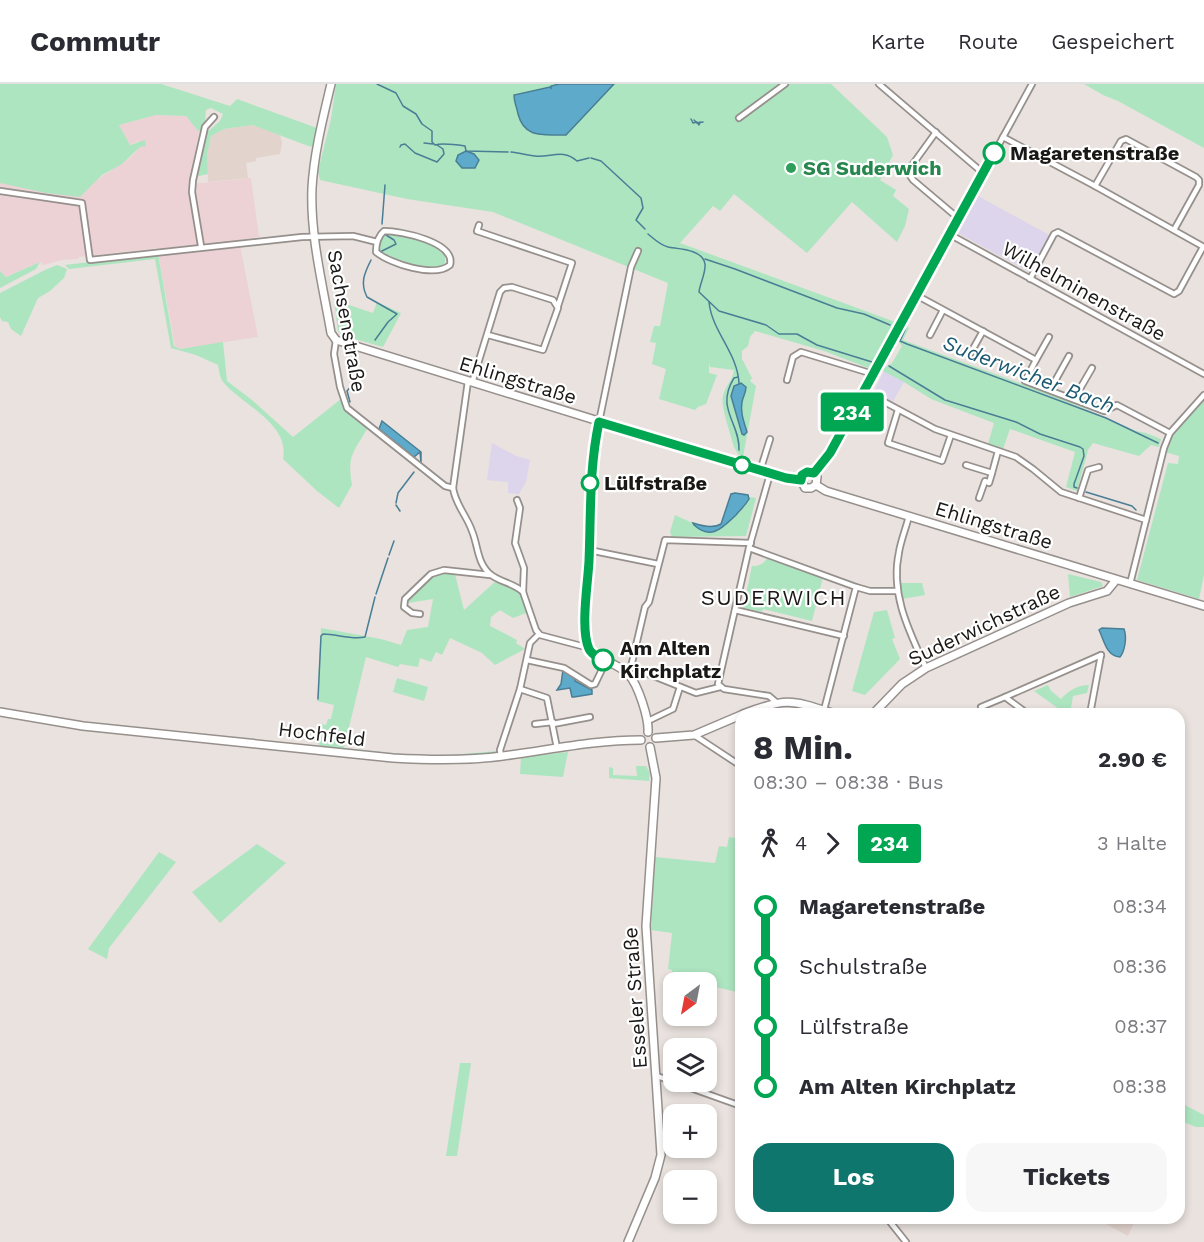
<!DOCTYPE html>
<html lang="de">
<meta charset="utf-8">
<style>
:root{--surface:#fff;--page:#f7f7f7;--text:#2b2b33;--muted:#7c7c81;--line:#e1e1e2;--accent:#0f766e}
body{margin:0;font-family:"Work Sans",sans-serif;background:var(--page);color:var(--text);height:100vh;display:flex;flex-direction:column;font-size:22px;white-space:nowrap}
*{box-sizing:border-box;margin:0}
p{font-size:20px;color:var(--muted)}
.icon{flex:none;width:33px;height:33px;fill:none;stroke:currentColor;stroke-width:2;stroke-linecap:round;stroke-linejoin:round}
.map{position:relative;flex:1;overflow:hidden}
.sheet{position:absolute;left:735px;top:624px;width:450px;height:516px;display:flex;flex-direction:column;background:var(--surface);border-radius:18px;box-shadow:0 3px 9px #0003}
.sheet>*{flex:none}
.badge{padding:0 12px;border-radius:4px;font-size:21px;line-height:39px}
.needle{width:39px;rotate:212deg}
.buttons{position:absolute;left:663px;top:888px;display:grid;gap:12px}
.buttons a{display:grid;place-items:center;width:54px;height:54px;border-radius:12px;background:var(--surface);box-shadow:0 3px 9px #0003;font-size:30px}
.map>.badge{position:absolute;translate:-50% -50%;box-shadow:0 0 0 3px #fff}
.legs{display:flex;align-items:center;gap:9px;height:66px;padding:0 18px;font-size:20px}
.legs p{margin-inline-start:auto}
.summary{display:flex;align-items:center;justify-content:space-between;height:102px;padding:0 18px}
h1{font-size:33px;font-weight:700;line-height:45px}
.primary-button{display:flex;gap:12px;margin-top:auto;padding:12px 18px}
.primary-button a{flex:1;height:69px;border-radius:18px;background:var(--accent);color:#fff;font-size:24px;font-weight:700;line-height:69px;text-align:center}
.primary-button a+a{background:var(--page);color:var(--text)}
ul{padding:0 18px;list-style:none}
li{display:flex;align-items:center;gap:21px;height:60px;font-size:22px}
li i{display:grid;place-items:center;width:9px;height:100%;margin:0 8px;background:currentColor}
li i::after{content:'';width:15px;height:15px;margin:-8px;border:4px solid;border-radius:50%;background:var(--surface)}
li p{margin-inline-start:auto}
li:first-child i{background:linear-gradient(#0000 50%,currentColor 0)}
li:last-child i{background:linear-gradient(currentColor 50%,#0000 0)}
header{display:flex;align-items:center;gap:36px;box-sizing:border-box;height:84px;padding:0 30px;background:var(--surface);border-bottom:2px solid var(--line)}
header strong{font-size:28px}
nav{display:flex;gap:33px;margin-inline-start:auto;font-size:21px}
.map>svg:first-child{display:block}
.built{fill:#e2d3cd}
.industrial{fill:#ecd2d5}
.education{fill:#dcd5eb}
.green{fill:#aee5c1}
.water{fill:#5daacb;stroke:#497e95;stroke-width:1.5}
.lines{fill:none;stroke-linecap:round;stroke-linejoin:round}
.stream{stroke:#497e95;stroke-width:1.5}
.street-casing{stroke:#96908d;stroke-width:8}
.secondary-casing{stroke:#96908d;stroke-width:10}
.street{stroke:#fff;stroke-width:4.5}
.secondary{stroke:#fff;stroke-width:7}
.line-1-casing{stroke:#fff;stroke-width:14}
.line-1{stroke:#00a651;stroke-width:9}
.stop-1-dot{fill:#fff;stroke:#00a651;stroke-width:3}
.leisure-dot{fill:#2e9e5b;stroke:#fff;stroke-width:2}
.labels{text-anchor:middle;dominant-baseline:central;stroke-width:4.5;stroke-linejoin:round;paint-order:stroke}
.stop-label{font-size:20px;font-weight:bold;fill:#1a1817;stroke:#fff;text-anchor:start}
.leisure-label{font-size:20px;font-weight:bold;fill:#27864d;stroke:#fff;text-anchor:start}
.street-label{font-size:20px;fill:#1a1817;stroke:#fff}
.water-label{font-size:21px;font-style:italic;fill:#1d5a72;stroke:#fff}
.quarter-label{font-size:22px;letter-spacing:1.5px;fill:#1a1817;stroke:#fff}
</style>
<header>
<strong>Commutr</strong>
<nav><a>Karte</a><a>Route</a><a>Gespeichert</a></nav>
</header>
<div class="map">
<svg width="1204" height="1158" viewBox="0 0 1204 1158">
<rect width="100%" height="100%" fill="#e9e2de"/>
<g class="built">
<polygon points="253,41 280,51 282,59 280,70 256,74 256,77 246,79 248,94 208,98 207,71 211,52 224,45"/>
<polygon points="1095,1134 1136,1134 1128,1152"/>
</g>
<polygon class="industrial" points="156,31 186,32 199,48 189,98 193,100 251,94 259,153 239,156 258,253 180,265 175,262 157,164 79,173 78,175 62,176 43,181 40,178 5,193 0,187 0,99 95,97 130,74 140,63 138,57 130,61 119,41"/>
<g class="education">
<polygon points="978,112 1051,152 1031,189 958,149"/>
<polygon points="884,287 904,298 892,319 873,309"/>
<polygon points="492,359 516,372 530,376 526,398 519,410 508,409 508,398 487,396"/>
</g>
<g class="green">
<polygon points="0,0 161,0 230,22 237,15 317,44 314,60 311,63 253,41 224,45 211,52 207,71 208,90 199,92 196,90 205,50 220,37 223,30 211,24 206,26 205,37 199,48 186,32 156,31 119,41 130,61 145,56 146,62 140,63 122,80 102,91 80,113 46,109 0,99"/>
<path d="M 336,0 L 831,0 L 887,53 L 893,71 L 880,96 L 896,106 L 893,112 L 909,125 L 905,142 L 897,158 L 852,118 L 807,169 L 734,110 L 720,127 L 713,122 L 680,159 L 898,239 L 871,285 L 824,267 L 755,247 L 750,253 L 748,262 L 742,267 L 742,275 L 752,294 L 750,297 L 756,302 L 743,373 L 738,370 L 734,363 C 731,351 720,321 723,312 C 725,302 733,296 734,286 L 710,283 L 709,279 L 709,289 L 717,291 L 706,320 L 698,323 L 695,326 L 659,315 L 666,285 L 652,280 L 656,259 L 650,258 L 654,242 L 660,242 L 668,199 L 493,128 L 407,115 L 320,96 L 318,87 L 331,35 Z"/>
<polygon points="1084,0 1204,0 1204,64 1118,17 1103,11"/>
<path d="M 383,149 C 403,150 431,154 445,170 L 445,179 L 439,184 C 416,184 398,178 378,168 Z"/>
<path d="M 158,170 L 174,262 L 180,265 L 223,258 L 227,297 L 252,316 L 293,353 L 341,315 L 346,325 L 367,345 C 353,369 347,372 352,401 L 339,424 L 317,407 L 283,375 C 290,340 244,322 224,299 C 220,295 219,287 218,281 L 196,271 L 171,264 L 155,175 L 69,185 L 65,181 Z"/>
<polygon points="40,178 36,185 0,204 0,187 6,193"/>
<polygon points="57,181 67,185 64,194 50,207 38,214 21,252 11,245 8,238 2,237 0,233 0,209 45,186"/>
<polygon points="334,216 373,229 377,218 401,229 383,263 344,252 338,247"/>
<polygon points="906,241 909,244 903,256 1060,314 1136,347 1146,349 1161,355 1159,363 1151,361 1139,372 1093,359 1088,366 1077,407 1066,403 1075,368 1010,345 1003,365 988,360 994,339 931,315 904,298 881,286 892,279 902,262 897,256"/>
<polygon points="1204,315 1204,491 1199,515 1137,496 1168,379 1178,380 1179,372 1165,368 1173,348"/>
<path d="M 750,413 L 756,414 L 746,452 L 672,453 L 670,448 L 675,431 L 712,448 C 727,438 743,429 750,413 Z"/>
<path d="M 767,474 L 823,493 L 812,537 L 763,525 L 762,528 L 743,524 L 752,482 C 759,482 764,480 767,474 Z"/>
<path d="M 446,488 L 455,490 L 464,526 L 497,496 C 520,506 520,504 529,528 L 513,534 L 500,526 L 491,533 L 490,542 L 517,556 L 516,559 L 525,565 L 495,581 L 482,569 L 450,554 L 442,571 L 436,568 L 431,578 L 420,574 L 418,583 L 400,580 L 398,583 L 366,573 L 344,664 L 411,671 L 449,671 L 498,667 L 496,670 L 435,675 L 321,663 L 318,659 L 320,640 L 326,641 L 328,635 L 331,635 L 334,621 L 317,617 L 321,544 L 381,555 L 401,561 L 407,546 L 428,543 L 433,515 L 408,519 L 407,515 L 435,490 Z"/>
<polygon points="1068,490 1101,498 1103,502 1070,513"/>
<polygon points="900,499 922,499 925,511 902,515"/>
<polygon points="887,526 895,554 892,555 900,575 865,611 852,607 874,528"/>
<polygon points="397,594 428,603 424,617 393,608"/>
<path d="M 1048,601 L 1051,607 L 1061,615 C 1068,607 1078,601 1089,601 L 1087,609 L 1073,612 L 1070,630 L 1066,630 L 1034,607 Z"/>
<polygon points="568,668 563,693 520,690 521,673"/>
<polygon points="636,682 646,682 650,689 649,697 609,694 609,683 613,684 613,691 637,692"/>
<polygon points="729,753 741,755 741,909 707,901 706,898 695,898 671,893 672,886 668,885 672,849 651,846 655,773 715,779 719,762 727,763"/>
<polygon points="257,760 286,779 220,839 192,808"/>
<polygon points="159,768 176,778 109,864 107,875 88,865"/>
<polygon points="460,979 471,979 457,1072 446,1072"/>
<polygon points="1179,1018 1204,1031 1204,1043 1196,1043 1179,1036"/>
</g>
<g class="water">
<path d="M 559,0 L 614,0 L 566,51 C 545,50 525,56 518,30 C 517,24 514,18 514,11 L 550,3 L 551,4 L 551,2 Z"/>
<polygon points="466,67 474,70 479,76 475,84 462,84 456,77 458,71"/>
<path d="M 741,299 L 746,303 C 746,309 743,312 742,318 C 740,328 744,338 747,348 L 744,351 L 742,350 L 731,312 L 734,302 Z"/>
<polygon points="382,337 421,368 421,379 420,368 414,373 379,345"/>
<path d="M 735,409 L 748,411 L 749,415 C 745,422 741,425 736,431 C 723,443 712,457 694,441 L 693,439 C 702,442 713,445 721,440 L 731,410 Z"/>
<path d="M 1102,544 L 1124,545 C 1127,553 1125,567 1120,573 C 1106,572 1104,556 1099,546 Z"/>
<polygon points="563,586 575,592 575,597 592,606 592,610 574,613 572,613 570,604 557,606 561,600"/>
</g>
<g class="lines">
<g class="stream">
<path d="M 377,0 L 396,9 L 403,22 L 416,30 L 422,40 L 432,47 L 432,58 L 435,61 C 442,59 458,61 465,62 L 466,67 L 508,68"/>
<polyline points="691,35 693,39 697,38 699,41 700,38"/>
<polyline points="694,36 697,39 703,38"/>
<polyline points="424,59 433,60"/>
<polyline points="400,63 401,61 405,60 415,69 437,78 444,70 443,65 437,61"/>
<path d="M 511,68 C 519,69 527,71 535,72 C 550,74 563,64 577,77 L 589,74"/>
<polyline points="591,74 601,77 641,114 643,124 636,136 645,145"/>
<polyline points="382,140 385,101"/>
<path d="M 648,150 C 654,155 660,161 668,163 C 678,165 703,165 705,180 C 706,189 700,199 699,208 L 719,227 L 766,241 L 779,250 L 797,250 L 817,261 L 872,278"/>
<polyline points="380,168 396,160 394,156 386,151"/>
<polyline points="705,175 735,185 837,224 864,230 890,241"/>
<path d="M 371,176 C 364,190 360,199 367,213 L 397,230 L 388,238 L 375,256"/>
<path d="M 709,218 C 712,248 738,269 739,300"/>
<polyline points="904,246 905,246 900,257 907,260 1106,334 1158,359"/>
<polyline points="889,282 945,316 1016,338 1040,350 1080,363 1083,365 1084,372 1074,400 1074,403 1077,404"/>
<path d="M 738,293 L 734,294 C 715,325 740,338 739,366"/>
<polyline points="350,318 347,307 353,300"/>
<polyline points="1086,408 1132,422 1136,426"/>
<polyline points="396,419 398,409 414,388"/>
<polyline points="396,421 400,427"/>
<polyline points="389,471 394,457"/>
<polyline points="376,510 388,474"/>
<path d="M 318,615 L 321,552 L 323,550 C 337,550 351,556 365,553 L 375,513"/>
</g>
<defs>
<g id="street">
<polyline points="879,0 983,89"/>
<polyline points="739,34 785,0"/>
<polyline points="936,48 910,84 909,90 913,96 958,134"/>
<polyline points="1003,53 1095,102 1204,163"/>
<polyline points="1095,102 1121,57 1126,55 1196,93 1199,96 1199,101 1174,146"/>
<polyline points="0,107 82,119 90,176 302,153 353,152 377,158"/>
<polyline points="479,141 477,147 572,179 558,222"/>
<path d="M 384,147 C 401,147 456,158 450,181 C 435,194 390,180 376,168 C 376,161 378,152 384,147 Z"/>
<polyline points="949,150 1204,290"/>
<polyline points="201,162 192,108 193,96 205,43 214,33"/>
<polyline points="1030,195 1054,150 1058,148 1174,210 1179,207 1203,163"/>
<polyline points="916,211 1036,276 1025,297 1104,327 1117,321 1170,349"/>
<polyline points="930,251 943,226"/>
<polyline points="336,256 334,270 340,303 347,324 445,402 453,404"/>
<polyline points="970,270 983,247"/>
<polyline points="1036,276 1049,253"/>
<polyline points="787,296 793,273 801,268 873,290"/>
<path d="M 468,297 L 453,404 C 455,420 467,432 472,447 C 478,461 477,479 490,490 C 499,498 514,499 523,508"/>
<polyline points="472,299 500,208 504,204 512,203 553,216 558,224 543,266 488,251"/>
<polyline points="1050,306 1069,272"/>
<polyline points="864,307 935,345 1016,373 1033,385 1061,408 1146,436"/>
<polyline points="1074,315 1092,284"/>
<polyline points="898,326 888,359 942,377 951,351"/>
<polyline points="599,338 631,183 638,167"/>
<polyline points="966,381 992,389 998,367"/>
<polyline points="760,387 770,355"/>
<polyline points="814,389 830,369 1032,0"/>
<polyline points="770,390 749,464 718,600 724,605 769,612 776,618"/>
<polyline points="979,414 985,397 989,399 992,389"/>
<polyline points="1079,414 1088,386 1099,383"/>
<polyline points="517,416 520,424 515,459 524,484 523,508 536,546 540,551 589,564"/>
<path d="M 909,432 C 906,444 901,456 899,468 C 890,510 909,547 926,584"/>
<polyline points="749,464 856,503 824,626"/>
<polyline points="589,466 658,480"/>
<polyline points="1130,500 1164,364 1170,349 1204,311"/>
<polyline points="856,503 870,507 897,507"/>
<polyline points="735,526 844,552"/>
<polyline points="420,530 412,529 404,523 405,515 431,490 444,486 490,491"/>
<polyline points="527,576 564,584 591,601 595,600 606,577"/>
<polyline points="631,583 696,609 720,603"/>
<polyline points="627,589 631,583 645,523 649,518 665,456 751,459"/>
<polyline points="520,605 547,614 557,664"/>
<polyline points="981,623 1005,613"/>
<polyline points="1028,630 1005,613 1101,571"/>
<polyline points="1090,630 1101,571"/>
<polyline points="648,637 673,625 680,603"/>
<polyline points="535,640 553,638"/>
<polyline points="553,640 590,633"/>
<polyline points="694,651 741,682"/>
<polyline points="501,673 500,666 520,605 530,559 539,550"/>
<polyline points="657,992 741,1022"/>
<polyline points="887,1134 906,1158"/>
</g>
<g id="secondary">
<path d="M 331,0 C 323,34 314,69 312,104 C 310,152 323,202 331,249 L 336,256 L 770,390 L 801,396"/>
<path d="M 599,338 L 590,393 L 586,555 L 592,570 C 603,576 620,581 629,591 C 638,601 649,634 648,648"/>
<polyline points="801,396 804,389 812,388 817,393 816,401"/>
<polyline points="801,396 805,404 811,404 816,401"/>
<polyline points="816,401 826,407 1204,522"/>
<path d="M 0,628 L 83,642 L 393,674 C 429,676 467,677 503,672 C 550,666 594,656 641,656"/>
<path d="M 743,630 C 787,613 792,616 835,630"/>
<polyline points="873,630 902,600 926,584 1069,519 1107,507 1116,496"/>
<polyline points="656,654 694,651 741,631"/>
<polyline points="628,1158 655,1094 661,1071 646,842 656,694 650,663"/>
</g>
</defs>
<use href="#street" class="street-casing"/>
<use href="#secondary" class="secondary-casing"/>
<use href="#street" class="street"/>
<use href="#secondary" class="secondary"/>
</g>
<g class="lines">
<defs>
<path id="line-1" d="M 603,576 C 598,573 592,571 589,565 C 580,545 588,499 589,477 C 591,429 589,385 599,338 L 786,394 L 801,396 L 802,391 L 807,388 L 814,389 L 830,369 L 994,69"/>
</defs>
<use href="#line-1" class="line-1-casing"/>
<use href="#line-1" class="line-1"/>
</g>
<g class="stop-1-dot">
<circle cx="994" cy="69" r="10"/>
<circle cx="742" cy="381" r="8"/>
<circle cx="590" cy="399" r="8"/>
<circle cx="603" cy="576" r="10"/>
</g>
<circle class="leisure-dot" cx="791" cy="84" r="6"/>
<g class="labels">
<g class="stop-label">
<text x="1010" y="69">Magaretenstraße</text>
<text x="604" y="399">Lülfstraße</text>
<text x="620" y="564">Am Alten<tspan x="620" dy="23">Kirchplatz</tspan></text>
</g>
<g class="leisure-label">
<text x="803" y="84">SG Suderwich</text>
</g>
<g class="street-label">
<text transform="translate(1084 207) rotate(29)">Wilhelminenstraße</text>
<text transform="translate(347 237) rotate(80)">Sachsenstraße</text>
<text transform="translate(518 296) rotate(17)">Ehlingstraße</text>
<text transform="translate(994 441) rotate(17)">Ehlingstraße</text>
<text transform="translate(984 541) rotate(-25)">Suderwichstraße</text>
<text transform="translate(322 650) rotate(7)">Hochfeld</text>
<text transform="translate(635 914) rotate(-94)">Esseler Straße</text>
</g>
<g class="water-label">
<text transform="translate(1029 290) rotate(21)">Suderwicher Bach</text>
</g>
<g class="quarter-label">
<text x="774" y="513">SUDERWICH</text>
</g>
</g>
</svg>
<div class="buttons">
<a><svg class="needle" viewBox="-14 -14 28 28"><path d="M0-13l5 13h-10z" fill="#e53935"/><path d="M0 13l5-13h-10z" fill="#7c7c81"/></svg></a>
<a><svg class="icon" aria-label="layers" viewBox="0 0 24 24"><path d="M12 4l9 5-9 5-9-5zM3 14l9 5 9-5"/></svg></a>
<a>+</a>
<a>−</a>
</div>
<b class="badge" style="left:852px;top:328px;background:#00a651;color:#fff">234</b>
<section class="sheet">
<div class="summary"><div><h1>8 Min.</h1><p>08:30 – 08:38 · Bus</p></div><b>2.90 €</b></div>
<div class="legs"><svg class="icon" aria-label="walk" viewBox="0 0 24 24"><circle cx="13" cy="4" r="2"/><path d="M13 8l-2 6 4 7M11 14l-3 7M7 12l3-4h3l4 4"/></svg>4<svg class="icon" aria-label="forward" viewBox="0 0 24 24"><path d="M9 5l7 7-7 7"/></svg><b class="badge" style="background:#00a651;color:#fff">234</b><p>3 Halte</p></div>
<ul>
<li><i style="color:#00a651"></i><b>Magaretenstraße</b><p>08:34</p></li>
<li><i style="color:#00a651"></i><span>Schulstraße</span><p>08:36</p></li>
<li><i style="color:#00a651"></i><span>Lülfstraße</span><p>08:37</p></li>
<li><i style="color:#00a651"></i><b>Am Alten Kirchplatz</b><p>08:38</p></li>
</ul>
<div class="primary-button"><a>Los</a><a>Tickets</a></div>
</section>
</div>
